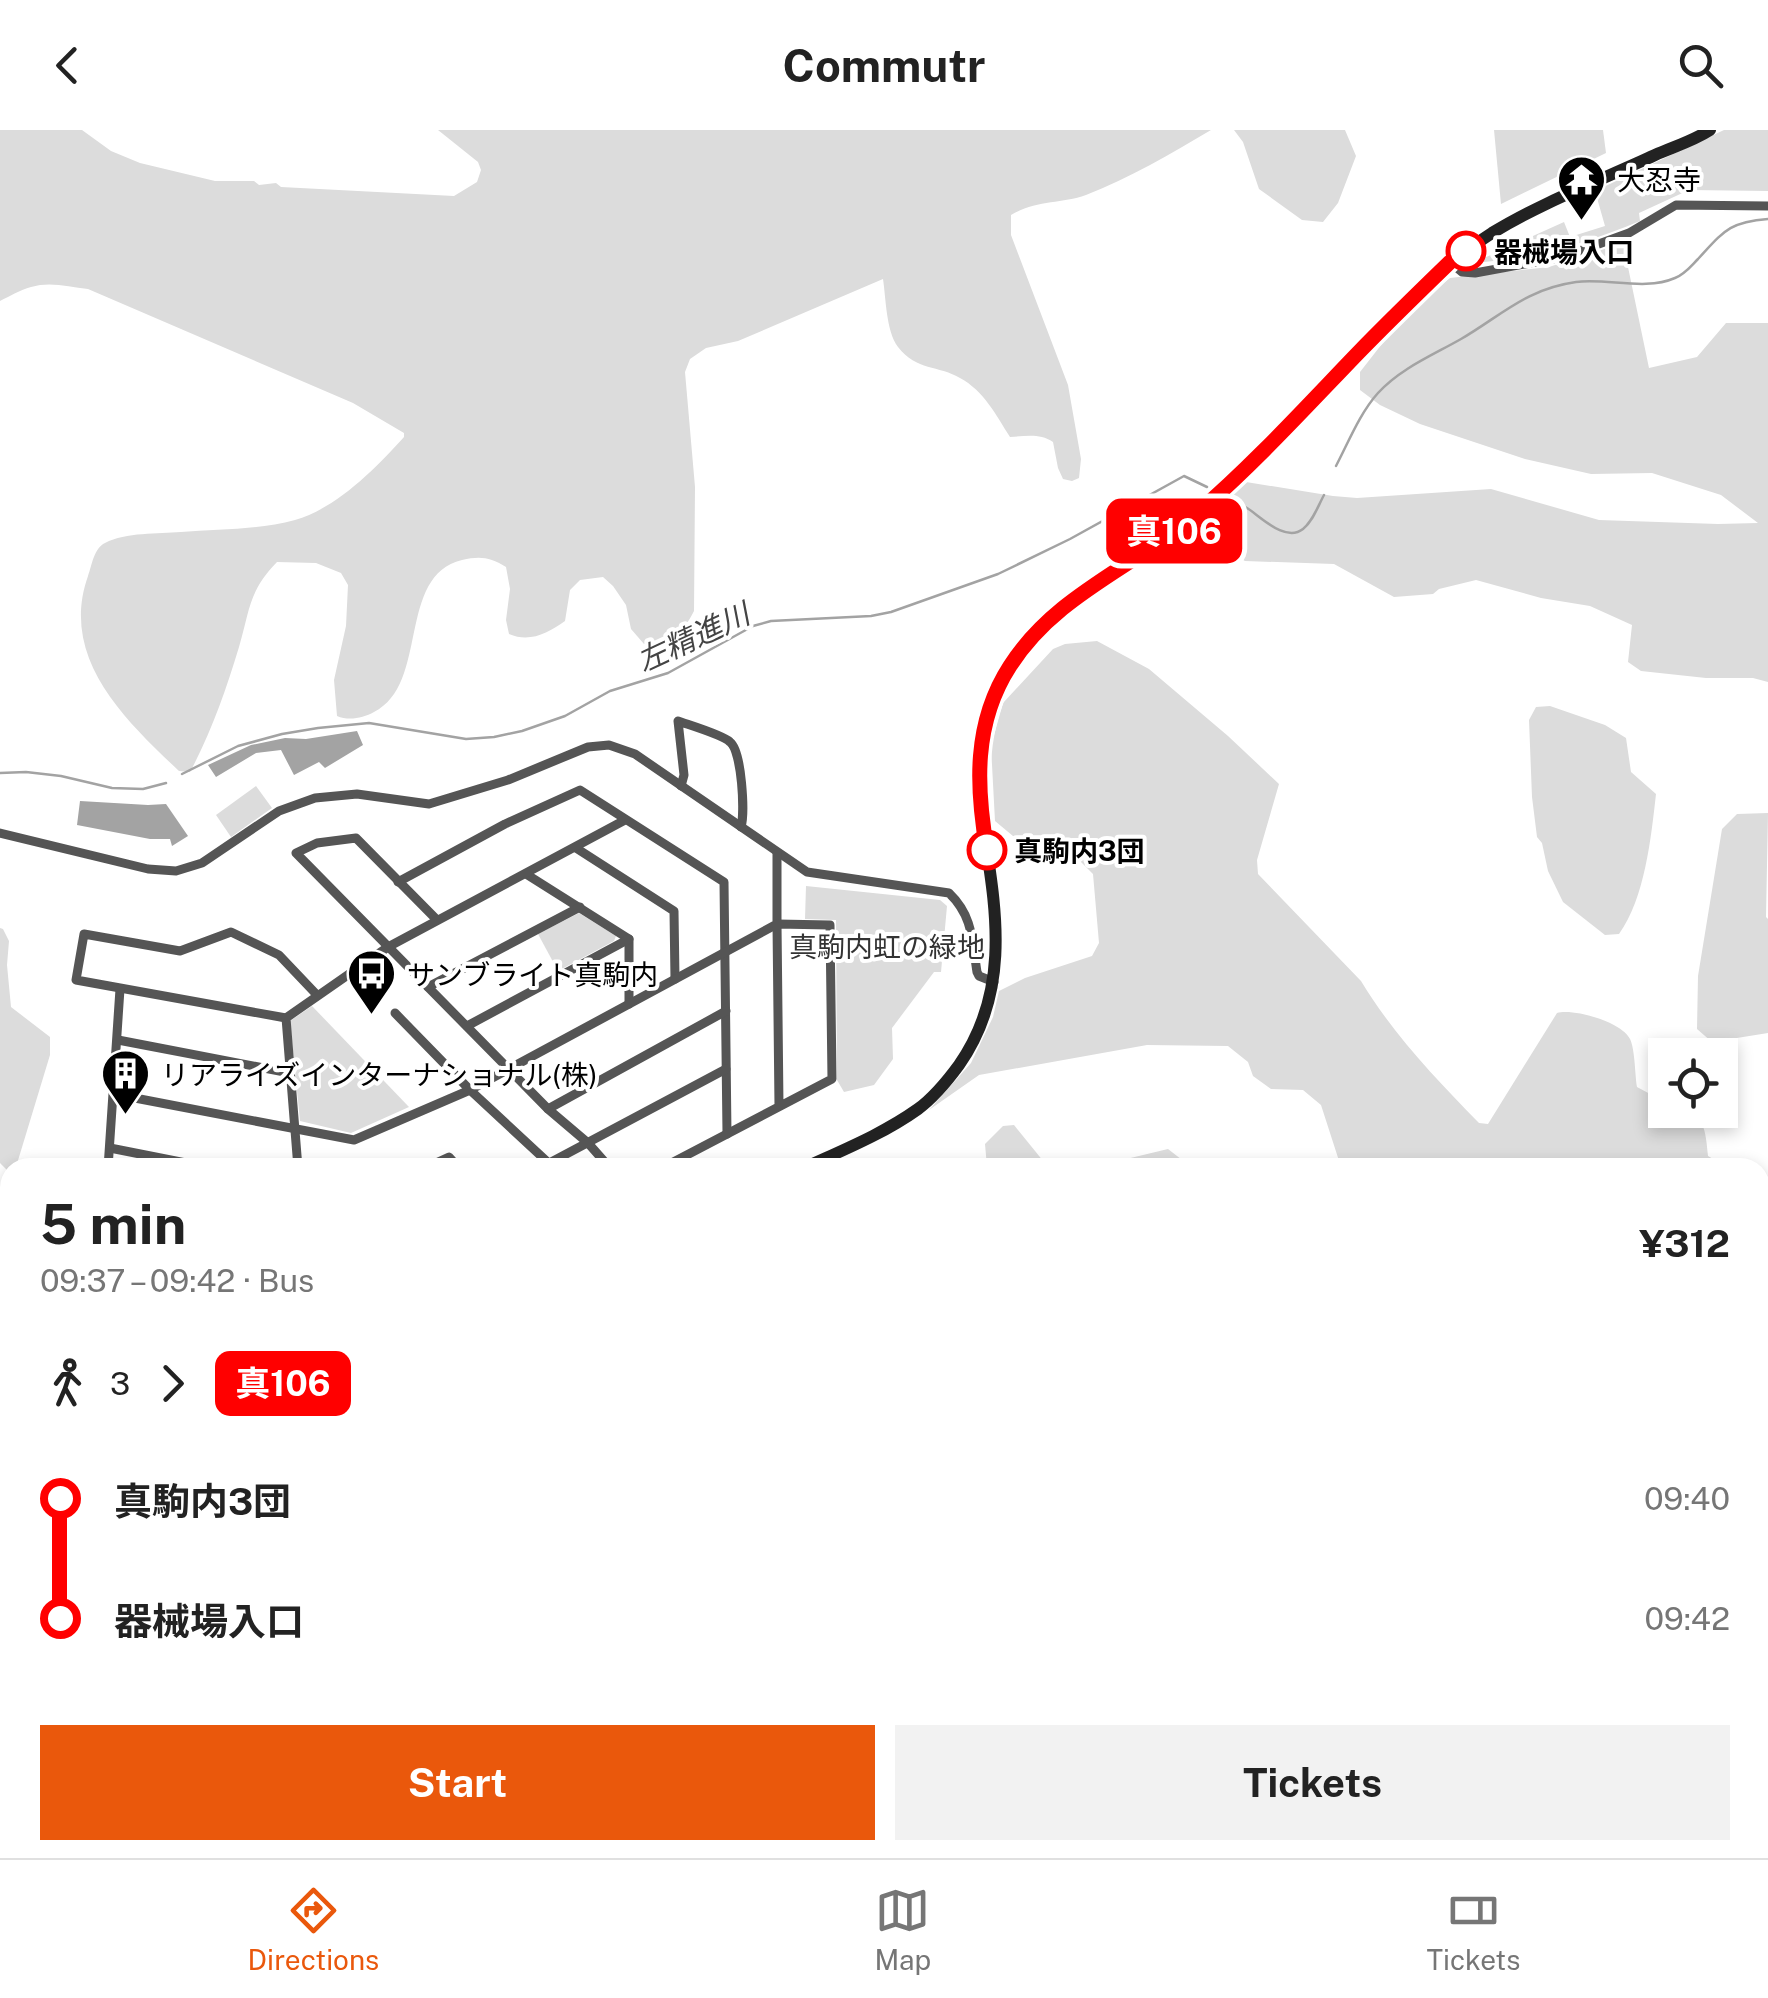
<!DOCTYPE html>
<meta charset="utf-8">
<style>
:root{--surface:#fff;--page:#f2f2f2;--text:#222;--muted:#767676;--line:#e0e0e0;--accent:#ea580c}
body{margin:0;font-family:"Public Sans","Noto Sans JP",sans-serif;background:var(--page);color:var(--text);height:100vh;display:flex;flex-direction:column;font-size:38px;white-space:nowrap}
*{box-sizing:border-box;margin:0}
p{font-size:32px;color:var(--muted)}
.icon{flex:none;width:55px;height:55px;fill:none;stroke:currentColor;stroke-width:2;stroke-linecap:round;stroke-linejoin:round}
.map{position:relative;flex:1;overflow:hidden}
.drawer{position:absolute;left:0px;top:1028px;width:1770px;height:702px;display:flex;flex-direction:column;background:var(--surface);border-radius:30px 30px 0 0;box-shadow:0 5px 15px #0003}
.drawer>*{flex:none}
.badge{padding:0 20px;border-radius:15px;font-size:35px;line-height:65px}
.fabs{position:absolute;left:1648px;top:908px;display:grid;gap:20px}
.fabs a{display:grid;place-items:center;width:90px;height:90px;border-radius:0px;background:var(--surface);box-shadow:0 5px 15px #0003;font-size:50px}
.map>.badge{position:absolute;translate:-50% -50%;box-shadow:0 0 0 5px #fff}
.legs{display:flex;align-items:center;gap:15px;height:110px;padding:0 40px;font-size:32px}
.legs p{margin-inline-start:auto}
.headline{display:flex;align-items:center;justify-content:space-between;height:170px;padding:0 40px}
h1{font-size:55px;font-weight:700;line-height:75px}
.button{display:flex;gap:20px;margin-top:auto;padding:20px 40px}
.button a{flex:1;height:115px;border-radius:0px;background:var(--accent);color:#fff;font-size:40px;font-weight:700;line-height:115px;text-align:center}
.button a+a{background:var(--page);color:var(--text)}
ul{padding:0 40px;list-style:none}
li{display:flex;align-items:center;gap:35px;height:120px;font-size:38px}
li i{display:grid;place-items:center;width:15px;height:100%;margin:0 12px;background:currentColor}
li i::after{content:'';width:25px;height:25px;margin:-12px;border:8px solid;border-radius:50%;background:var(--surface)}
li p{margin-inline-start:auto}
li:first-child i{background:linear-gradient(#0000 50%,currentColor 0)}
li:last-child i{background:linear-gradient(currentColor 50%,#0000 0)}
header{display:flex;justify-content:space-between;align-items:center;height:130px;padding:0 40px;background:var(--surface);font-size:45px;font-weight:700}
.tab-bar{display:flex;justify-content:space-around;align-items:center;height:140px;border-top:2px solid var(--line);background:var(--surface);font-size:28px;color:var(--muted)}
.tab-bar a{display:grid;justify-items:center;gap:5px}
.tab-bar .selected{color:var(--accent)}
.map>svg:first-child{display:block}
.green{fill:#dcdcdc}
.water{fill:#a3a3a3}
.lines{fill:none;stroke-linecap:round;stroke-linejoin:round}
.stream{stroke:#a3a3a3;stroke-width:2.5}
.highway-casing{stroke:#dbdbdb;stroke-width:20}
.street{stroke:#555;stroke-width:9}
.secondary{stroke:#222;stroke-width:12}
.highway{stroke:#000;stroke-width:15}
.line-1-casing{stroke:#fff;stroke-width:22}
.line-1{stroke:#f00;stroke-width:15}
.stop-1-dot{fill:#fff;stroke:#f00;stroke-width:5}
.labels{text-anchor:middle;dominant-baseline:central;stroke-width:8;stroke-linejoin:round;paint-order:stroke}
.poi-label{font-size:28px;fill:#000;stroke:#fff;text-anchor:start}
.stop-label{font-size:28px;font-weight:bold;fill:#000;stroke:#fff;text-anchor:start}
.park-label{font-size:28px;fill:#333;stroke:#fff}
.water-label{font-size:30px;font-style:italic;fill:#444;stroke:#fff}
</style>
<header><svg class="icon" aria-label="back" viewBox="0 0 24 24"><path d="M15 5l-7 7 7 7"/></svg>Commutr<svg class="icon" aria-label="search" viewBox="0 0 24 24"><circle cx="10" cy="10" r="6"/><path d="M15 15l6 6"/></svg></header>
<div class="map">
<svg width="1768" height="1728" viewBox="0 0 1768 1728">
<rect width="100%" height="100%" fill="#fff"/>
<g class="green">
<path d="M 0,0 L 82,0 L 111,21 L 140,33 L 215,51 L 254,51 L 259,55 L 276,53 L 281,57 L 454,66 L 477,52 L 481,40 L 478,32 L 438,0 L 1211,0 C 1170,24 1130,48 1086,65 C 1061,74 1035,70 1011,85 L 1011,105 L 1068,255 L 1081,329 L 1079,348 L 1072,351 L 1063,349 L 1058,338 L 1053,312 C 1040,303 1026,306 1010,307 C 996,285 984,261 960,248 C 938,235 917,241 898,217 C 886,201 886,168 883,149 L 738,211 L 706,218 L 690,229 L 685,242 L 695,357 L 694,481 C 682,505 670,512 644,514 L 631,499 L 626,475 L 613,456 L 603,447 L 580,450 L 570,460 L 565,491 C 548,503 530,513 509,504 L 506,490 L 510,459 L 506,437 C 490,427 480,426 462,430 C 396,446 430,554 374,582 C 363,588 349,591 337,586 L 334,550 L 346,496 L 348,455 L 341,443 L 316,433 L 277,432 C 248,462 250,480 239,517 C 226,560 211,603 190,642 L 179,641 C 125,590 59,528 88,446 C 92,435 94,418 105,413 C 126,402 158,404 181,402 C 218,399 259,400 295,390 C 337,378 376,338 404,307 L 404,303 L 353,273 L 88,159 C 69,157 50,151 31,157 C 20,160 10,166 0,171 Z"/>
<polygon points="1234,0 1345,0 1356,26 1338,73 1323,92 1302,90 1259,59 1243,12"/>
<polygon points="1494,0 1603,0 1606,23 1501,74"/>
<path d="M 1724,0 L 1768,0 L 1768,61 L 1689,60 L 1639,83 L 1640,91 C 1585,114 1533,129 1473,133 L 1564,92 L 1570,107 L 1605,96 L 1595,61 Z"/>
<polygon points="1623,113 1649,238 1697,227 1726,193 1768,193 1768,552 1753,548 1706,548 1641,541 1628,532 1632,495 1590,476 1541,468 1476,450 1439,459 1433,464 1394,467 1334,434 1245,431 1187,398 1184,382 1212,359 1246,352 1333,366 1357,368 1491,359 1599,390 1718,394 1758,393 1721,365 1652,343 1591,344 1525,329 1420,294 1380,275 1360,260 1360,242 1410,178 1450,148 1549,137"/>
<path d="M 1097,511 L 1149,539 L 1228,606 L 1279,654 L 1257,730 L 1258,744 L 1361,851 C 1393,904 1436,949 1479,993 L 1488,994 L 1557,883 C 1573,878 1622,892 1630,909 C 1635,919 1635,945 1637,957 L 1665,972 L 1665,980 C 1703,980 1705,992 1708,1026 L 1727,1037 L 1341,1037 L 1321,975 L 1303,960 L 1271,959 L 1253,946 L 1248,932 L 1228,916 L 1147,915 L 979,945 L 929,980 L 971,933 L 993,887 L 999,861 L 1025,848 L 1092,826 L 1099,813 L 1093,744 L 1078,729 L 1013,706 L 995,691 L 991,616 L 1003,573 L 1053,519 L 1065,514 Z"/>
<path d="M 1550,576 L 1605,595 L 1626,608 L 1631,642 L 1656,664 C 1651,708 1645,768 1619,804 L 1605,805 L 1563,772 L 1548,741 L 1542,713 L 1537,707 L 1532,667 L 1529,590 L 1536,577 Z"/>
<polygon points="256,656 272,678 231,707 216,685"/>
<polygon points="1768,683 1766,787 1768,789 1768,903 1712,912 1697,899 1698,846 1722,699 1737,684"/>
<polygon points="806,756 940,770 947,776 941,842 934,842 892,898 893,929 874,955 844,962 837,950 836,790 805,789"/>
<polygon points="579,783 616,806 614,811 558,841 538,804"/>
<polygon points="0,798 3,799 9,811 7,835 11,877 50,907 50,925 16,1037 10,1038 10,1043 0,1033"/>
<polygon points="312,876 409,977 351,1003 300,991 290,891"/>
<polygon points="1014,995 1048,1037 987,1037 985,1014 1003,996"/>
<polygon points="1168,1019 1186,1033 1187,1037 1093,1037"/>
<polygon points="1760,1051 1768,1052 1768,1728 1456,1728 1455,1720 1760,1720"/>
<polygon points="0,1493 7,1502 10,1511 10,1576 0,1576"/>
<polygon points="0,1590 10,1590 10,1720 375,1720 374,1723 379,1728 0,1728"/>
<polygon points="395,1720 570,1720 571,1728 391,1728"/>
<polygon points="627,1720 804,1720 765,1728 637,1728"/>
<polygon points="936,1720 1083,1720 1107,1728 948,1728"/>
</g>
<g class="water">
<polygon points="357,601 363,615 325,638 319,632 294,645 281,620 256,623 216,647 208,635 251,615 285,608 306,609"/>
<polygon points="80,671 148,675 166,674 188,706 172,716 170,709 150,709 77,695"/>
</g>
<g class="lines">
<g class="stream">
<path d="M 1336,336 C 1349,311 1360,283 1378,263 C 1401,238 1433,225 1461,209 C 1502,185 1526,159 1576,152 C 1608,148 1645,161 1675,148 C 1685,144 1691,136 1698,129 C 1724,101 1729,92 1768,89"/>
<path d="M 1225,367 C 1233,371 1240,374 1247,378 C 1260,386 1285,413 1303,399 C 1313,391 1318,376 1324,365"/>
<polyline points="0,643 26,642 61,646 112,658 143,659 166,653"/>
<polyline points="182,644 238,616 282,604 318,598 369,593 466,609 494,607 522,601 565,586 610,561 668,543 753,496 771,491 871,486 891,482 998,444 1070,409 1184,346 1207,357"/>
<polyline points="1760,1300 1768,1304"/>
</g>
<defs>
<g id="highway">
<polyline points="0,1420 10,1423"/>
<polyline points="1131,1720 1156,1728"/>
</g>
</defs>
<use href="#highway" class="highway-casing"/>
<g class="street">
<polyline points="1450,132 1462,142 1475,143 1563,127 1629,103 1676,75 1768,76"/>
<path d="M 681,656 L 684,645 L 678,591 C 689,595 723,605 730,612 C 742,621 745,683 741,697"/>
<path d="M 0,703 L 148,739 L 176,741 L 202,733 L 279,681 L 315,668 L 357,664 L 429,674 L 508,650 L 588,617 L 609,615 L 635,624 L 807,742 L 949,763 C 973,786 972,810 977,842 L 979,846 L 994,852"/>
<polyline points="576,718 674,781 675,849"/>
<polyline points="526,744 629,809 629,874"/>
<polyline points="398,752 505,694 580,660 724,752 727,1004"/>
<polyline points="437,790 356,708 317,713 296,723 548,979 588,1013 610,1038"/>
<polyline points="428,857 580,777"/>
<polyline points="395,883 470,960 554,1038"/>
<polyline points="286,888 76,850 84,804 180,821 231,802 279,825 317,865"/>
<polyline points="467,896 629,809"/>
<polyline points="118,910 290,943"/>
<polyline points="114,964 354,1010 470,960 777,794 777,723"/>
<polyline points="548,979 726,881"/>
<polyline points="110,1018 211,1038"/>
<polyline points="108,1038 120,859"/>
<polyline points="298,1038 286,888 388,817 625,690"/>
<polyline points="425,1038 449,1027 459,1038"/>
<polyline points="540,1038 726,939"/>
<polyline points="662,1038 832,949 830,795 777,794 779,976"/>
<polyline points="0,1250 10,1249"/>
<polyline points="0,1325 10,1325"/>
<polyline points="1460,1720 1473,1728"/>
</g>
<g class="secondary">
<path d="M 804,1038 C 843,1020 883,1004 918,979 C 933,968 948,950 959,935 C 1008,865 998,789 985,709 C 975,650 976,587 1011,535 C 1059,462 1134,438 1197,383 C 1265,324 1325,256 1389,192 C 1422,159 1453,128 1492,103 C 1543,72 1601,50 1655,25 C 1673,17 1693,11 1710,0"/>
<polyline points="876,1720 887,1728"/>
<polyline points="924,1720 926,1728"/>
<polyline points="779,1728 840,1720"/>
</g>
<use href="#highway" class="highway"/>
</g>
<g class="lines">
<defs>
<path id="line-1" d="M 987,720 C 976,657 973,593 1010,536 C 1056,464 1135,437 1196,384 C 1254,334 1305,278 1358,223 C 1388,192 1419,162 1450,132 L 1466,121"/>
</defs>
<use href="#line-1" class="line-1-casing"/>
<use href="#line-1" class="line-1"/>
</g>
<defs>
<symbol id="temple-pin" viewBox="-11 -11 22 30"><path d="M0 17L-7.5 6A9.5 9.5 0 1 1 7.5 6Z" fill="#000" stroke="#fff"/><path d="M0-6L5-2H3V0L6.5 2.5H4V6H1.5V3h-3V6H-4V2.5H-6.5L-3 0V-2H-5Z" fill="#fff"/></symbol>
<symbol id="bus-pin" viewBox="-11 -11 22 30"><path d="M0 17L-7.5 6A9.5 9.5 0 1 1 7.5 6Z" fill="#000" stroke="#fff"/><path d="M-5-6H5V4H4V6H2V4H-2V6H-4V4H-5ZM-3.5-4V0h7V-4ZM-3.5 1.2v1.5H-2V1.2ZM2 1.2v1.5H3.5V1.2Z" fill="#fff"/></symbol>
<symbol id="building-pin" viewBox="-11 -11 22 30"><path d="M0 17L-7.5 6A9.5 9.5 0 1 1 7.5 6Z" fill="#000" stroke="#fff"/><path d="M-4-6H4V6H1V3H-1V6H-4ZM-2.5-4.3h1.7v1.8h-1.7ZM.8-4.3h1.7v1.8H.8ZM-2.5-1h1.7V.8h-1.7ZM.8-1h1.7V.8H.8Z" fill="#fff"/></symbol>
</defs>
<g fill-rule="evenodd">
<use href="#temple-pin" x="1554" y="22" width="55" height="75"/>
<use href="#bus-pin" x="344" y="816" width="55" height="75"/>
<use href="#building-pin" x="98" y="916" width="55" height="75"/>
</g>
<g class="stop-1-dot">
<circle cx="1466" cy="121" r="18"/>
<circle cx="987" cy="720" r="18"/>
</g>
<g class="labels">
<g class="poi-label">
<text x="1617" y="49">大忍寺</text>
<text x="407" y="844">サンブライト真駒内</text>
<text x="161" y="944">リアライズインターナショナル(株)</text>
</g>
<g class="stop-label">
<text x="1494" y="121">器械場入口</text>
<text x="1014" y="720">真駒内3団</text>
</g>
<g class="park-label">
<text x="887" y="816">真駒内虹の緑地</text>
</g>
<g class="water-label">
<text transform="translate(693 507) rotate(-25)">左精進川</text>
</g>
</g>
</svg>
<div class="fabs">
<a><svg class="icon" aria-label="locate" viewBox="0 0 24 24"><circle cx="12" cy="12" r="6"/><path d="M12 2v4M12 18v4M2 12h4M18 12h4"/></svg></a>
</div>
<b class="badge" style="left:1174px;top:401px;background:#f00;color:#fff">真106</b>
<section class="drawer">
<div class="headline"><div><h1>5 min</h1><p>09:37 – 09:42 · Bus</p></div><b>¥312</b></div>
<div class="legs"><svg class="icon" aria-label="walk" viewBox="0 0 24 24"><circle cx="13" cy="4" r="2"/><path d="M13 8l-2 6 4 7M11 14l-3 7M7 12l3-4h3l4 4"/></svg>3<svg class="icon" aria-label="forward" viewBox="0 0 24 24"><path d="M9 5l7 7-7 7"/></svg><b class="badge" style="background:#f00;color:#fff">真106</b></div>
<ul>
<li><i style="color:#f00"></i><b>真駒内3団</b><p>09:40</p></li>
<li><i style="color:#f00"></i><b>器械場入口</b><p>09:42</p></li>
</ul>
<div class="button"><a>Start</a><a>Tickets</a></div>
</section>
</div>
<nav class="tab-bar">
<a class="selected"><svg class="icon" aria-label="directions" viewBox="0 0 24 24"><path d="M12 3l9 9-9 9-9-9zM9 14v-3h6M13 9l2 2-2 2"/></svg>Directions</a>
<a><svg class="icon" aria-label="map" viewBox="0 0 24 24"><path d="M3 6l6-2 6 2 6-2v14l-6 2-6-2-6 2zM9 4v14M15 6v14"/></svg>Map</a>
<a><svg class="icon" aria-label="tickets" viewBox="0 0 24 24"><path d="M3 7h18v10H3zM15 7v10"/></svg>Tickets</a>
</nav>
